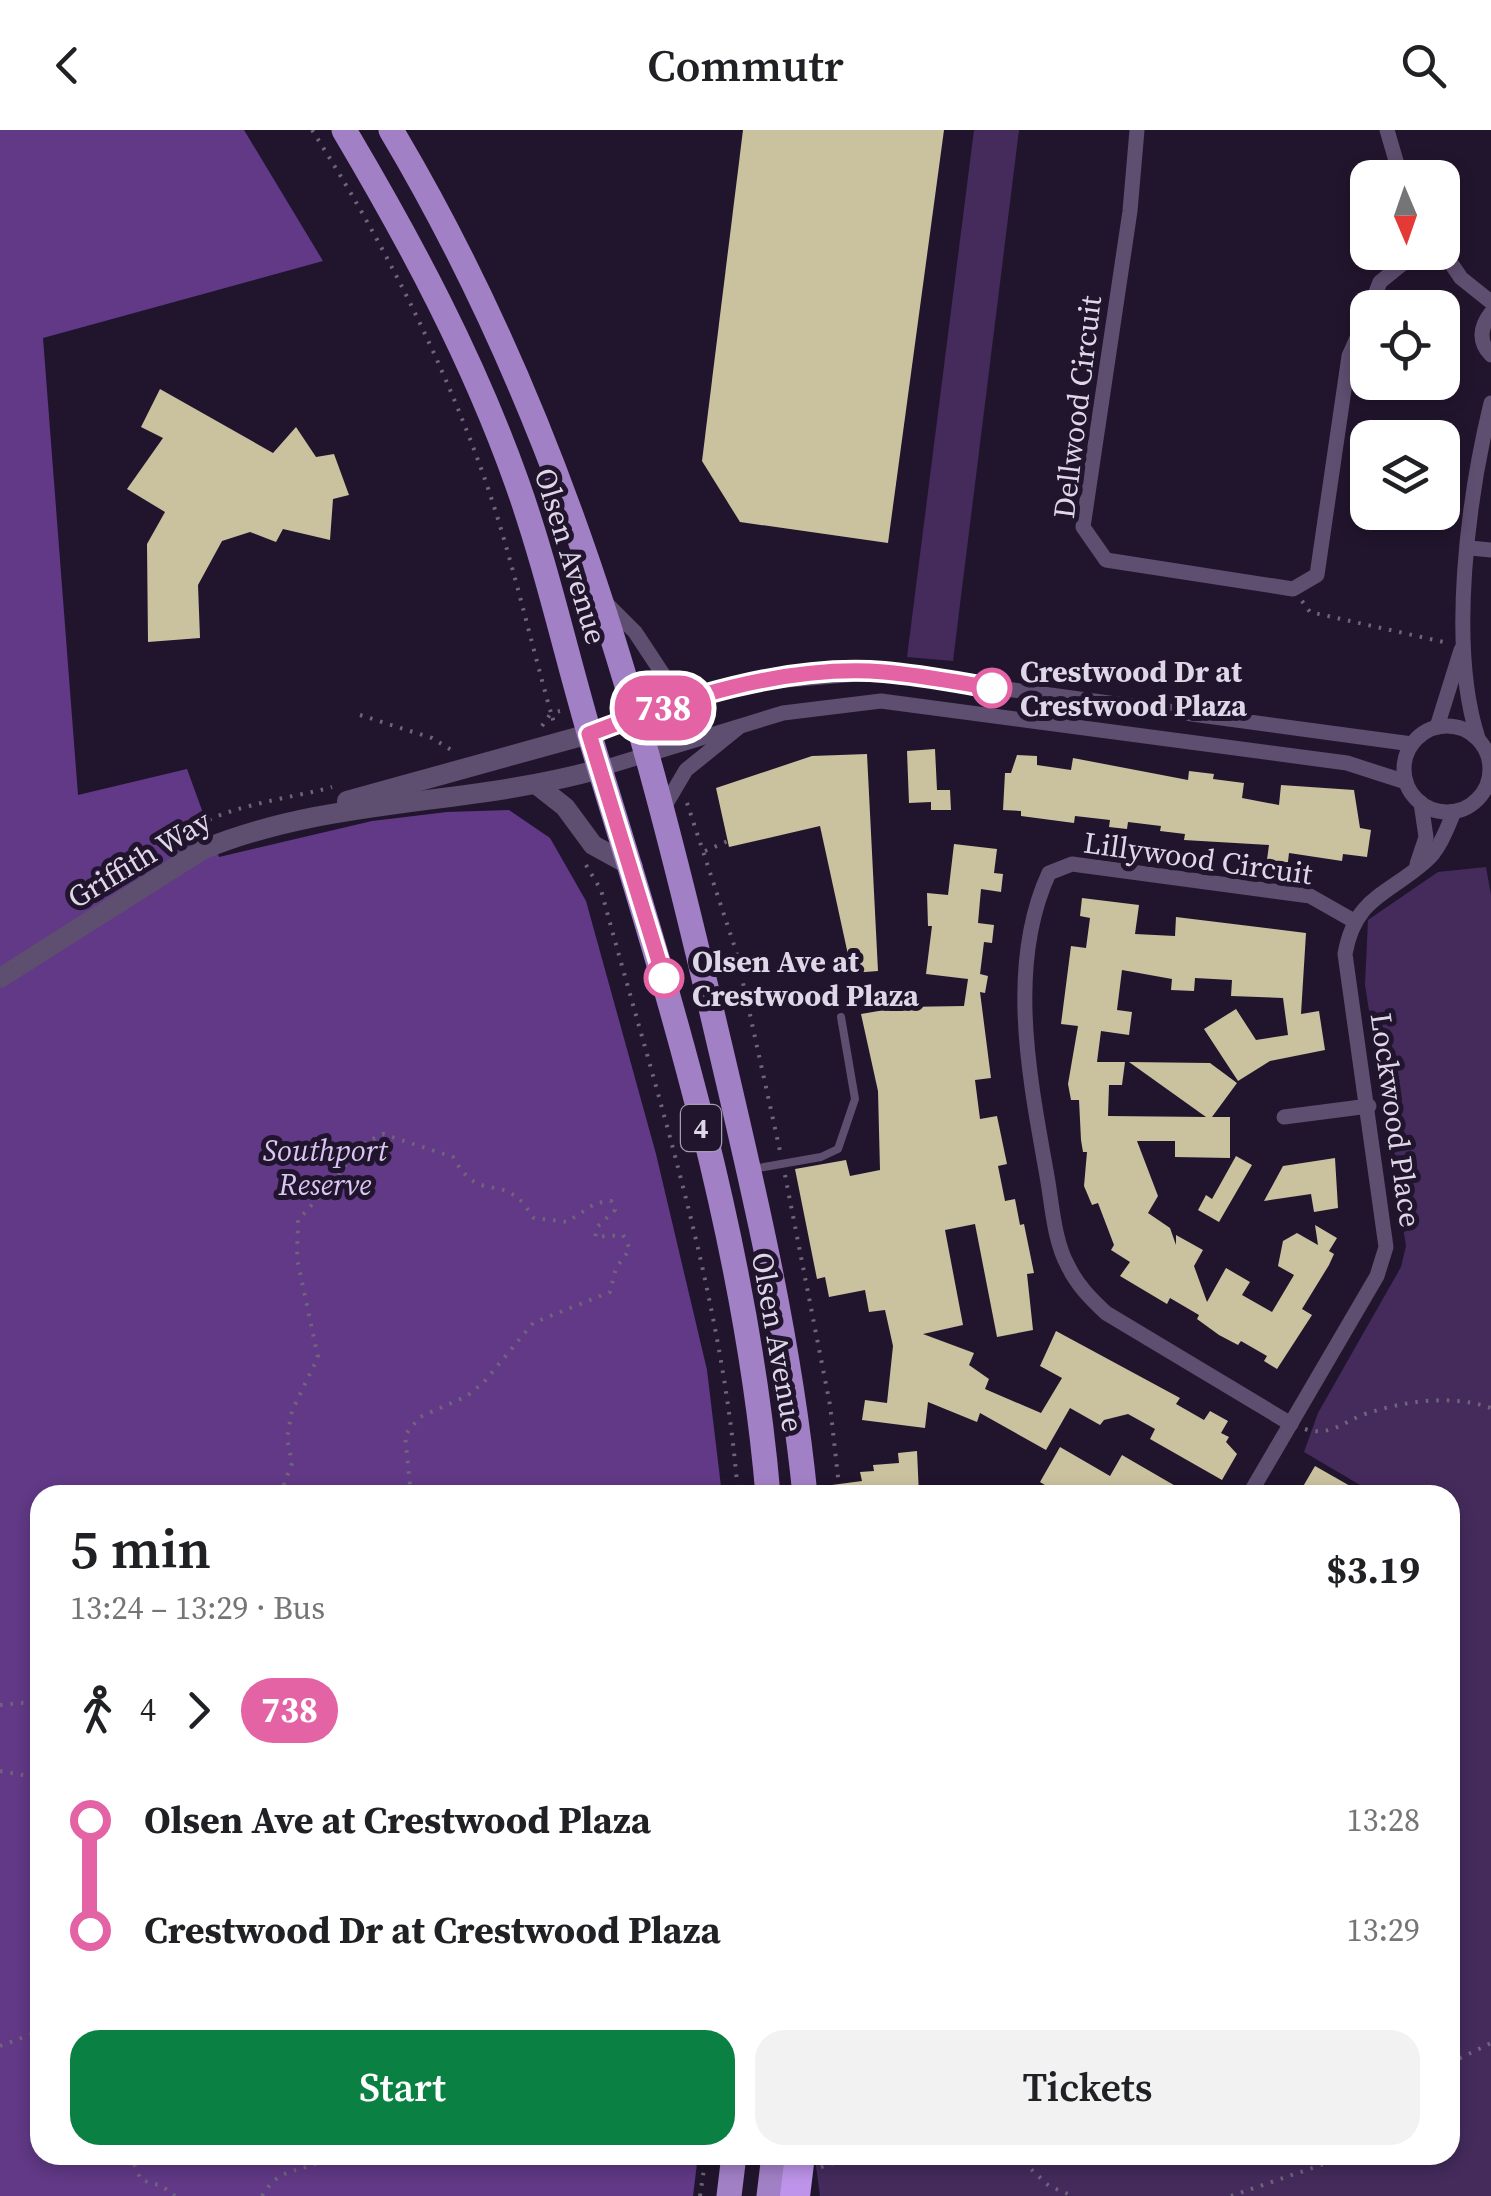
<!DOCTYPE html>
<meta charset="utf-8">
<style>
:root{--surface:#fff;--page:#f2f2f2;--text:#202124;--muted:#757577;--accent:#0b8043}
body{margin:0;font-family:"Source Serif 4",serif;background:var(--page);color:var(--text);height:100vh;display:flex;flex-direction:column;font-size:38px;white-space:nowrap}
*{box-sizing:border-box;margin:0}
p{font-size:32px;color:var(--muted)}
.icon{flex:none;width:55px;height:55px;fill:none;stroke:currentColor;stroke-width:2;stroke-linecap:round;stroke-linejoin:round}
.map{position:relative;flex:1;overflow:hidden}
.details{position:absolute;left:30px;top:1355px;width:1430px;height:680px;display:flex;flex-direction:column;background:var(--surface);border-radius:30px;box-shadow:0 5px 15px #0003}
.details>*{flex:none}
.badge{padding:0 20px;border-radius:32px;font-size:35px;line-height:65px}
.needle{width:65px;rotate:178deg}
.controls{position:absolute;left:1350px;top:30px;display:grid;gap:20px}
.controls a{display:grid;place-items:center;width:110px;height:110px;border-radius:20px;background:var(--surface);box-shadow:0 5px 15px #0003;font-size:50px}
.map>.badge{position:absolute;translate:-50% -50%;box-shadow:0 0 0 5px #fff}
.legs{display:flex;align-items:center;gap:15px;height:110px;padding:0 40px;font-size:32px}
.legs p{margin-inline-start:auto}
.overview{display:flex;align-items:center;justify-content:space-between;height:170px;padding:0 40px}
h1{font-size:55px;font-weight:600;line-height:75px}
.primary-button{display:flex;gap:20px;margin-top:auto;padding:20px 40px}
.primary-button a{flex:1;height:115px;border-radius:30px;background:var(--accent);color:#fff;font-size:40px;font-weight:600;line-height:115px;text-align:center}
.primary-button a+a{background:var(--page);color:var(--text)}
ul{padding:0 40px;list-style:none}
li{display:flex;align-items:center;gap:35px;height:110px;font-size:38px}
li i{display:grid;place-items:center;width:15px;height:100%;margin:0 12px;background:currentColor}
li i::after{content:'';width:25px;height:25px;margin:-12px;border:8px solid;border-radius:50%;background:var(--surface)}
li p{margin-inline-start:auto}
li:first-child i{background:linear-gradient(#0000 50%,currentColor 0)}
li:last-child i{background:linear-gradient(currentColor 50%,#0000 0)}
header{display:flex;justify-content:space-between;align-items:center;height:130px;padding:0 40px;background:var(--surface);font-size:45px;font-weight:600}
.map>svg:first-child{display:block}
.green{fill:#442b5c}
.forest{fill:#613986}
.building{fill:#cac19f}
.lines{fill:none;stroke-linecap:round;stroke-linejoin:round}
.path{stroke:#6f657a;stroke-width:4;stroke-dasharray:2.5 8;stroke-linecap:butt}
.service{stroke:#5e4e70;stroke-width:8}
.minor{stroke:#5e4e70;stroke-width:15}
.tertiary{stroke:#5e4e70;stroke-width:20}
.primary{stroke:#a280c6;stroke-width:25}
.motorway{stroke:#bd94e9;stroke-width:30}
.line-1-casing{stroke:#fff;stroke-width:22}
.line-1{stroke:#e463a4;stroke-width:15}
.stop-1-dot{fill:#fff;stroke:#e463a4;stroke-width:5}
.labels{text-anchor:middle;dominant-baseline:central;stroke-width:10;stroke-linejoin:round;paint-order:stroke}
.shield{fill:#21152d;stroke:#a59daf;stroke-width:2.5}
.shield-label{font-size:28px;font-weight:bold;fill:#ded7e7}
.street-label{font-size:30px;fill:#ded7e7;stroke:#21152d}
.stop-label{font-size:30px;font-weight:bold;fill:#ded7e7;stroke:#21152d;text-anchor:start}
.park-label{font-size:30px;font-style:italic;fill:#dac6f2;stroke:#21152d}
</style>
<header><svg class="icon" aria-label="back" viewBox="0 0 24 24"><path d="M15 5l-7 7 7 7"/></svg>Commutr<svg class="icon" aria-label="search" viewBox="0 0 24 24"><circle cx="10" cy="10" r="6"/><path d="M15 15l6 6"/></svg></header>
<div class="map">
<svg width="1491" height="2066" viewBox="0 0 1491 2066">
<rect width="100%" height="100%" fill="#21152d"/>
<g class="green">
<polygon points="974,0 1019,0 953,531 907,527"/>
<polygon points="1486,737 1491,765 1491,2066 820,2066 815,2029 828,2025 1450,2025 1450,1365 1377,1365 1304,1322 1318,1283 1401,1137 1406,1116 1365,855 1368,790 1438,742"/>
</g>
<polygon class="forest" points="0,0 244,0 323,131 43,208 78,665 187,639 219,727 372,691 447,682 509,680 550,708 586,771 656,1024 707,1240 722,1365 40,1365 40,2025 698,2025 693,2066 0,2066"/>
<g class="building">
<polygon points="743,0 944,0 888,413 740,392 702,331"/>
<polygon points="160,259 273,323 296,297 316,327 334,324 349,365 333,369 330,410 283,399 276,412 250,402 222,411 198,455 200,508 148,512 147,414 165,382 127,359 163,308 141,297"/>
<polygon points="935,619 937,660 950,660 951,680 931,680 931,672 909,673 907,621"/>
<polygon points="867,624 878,841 852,843 820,696 729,717 716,658 812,626"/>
<polygon points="1017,625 1037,626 1037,635 1071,640 1073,628 1188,650 1189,641 1214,644 1213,649 1244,653 1242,668 1279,675 1281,655 1354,660 1360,698 1371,700 1367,727 1343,724 1342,731 1289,723 1287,740 1266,737 1269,715 1184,710 1185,704 1160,701 1161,696 1128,692 1127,699 1109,697 1110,690 1075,686 1074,693 1021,686 1021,681 1003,680 1005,643 1011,643"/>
<polygon points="954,714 997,719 994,743 1003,744 1001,762 981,759 978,793 994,795 992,813 984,812 980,844 988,846 985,863 980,862 991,948 975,950 980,989 997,986 1007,1034 998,1036 1005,1071 1015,1069 1020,1095 1024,1094 1034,1143 1027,1144 1033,1200 997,1207 975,1094 945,1100 963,1195 923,1204 974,1223 969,1235 989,1249 985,1259 1041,1283 1062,1248 1040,1236 1056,1201 1180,1268 1176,1274 1204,1290 1210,1281 1228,1291 1221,1303 1229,1307 1226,1312 1237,1324 1222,1350 1150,1309 1155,1299 1128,1284 1104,1290 1100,1295 1070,1278 1046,1320 980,1283 977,1292 928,1272 925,1298 862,1290 865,1270 887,1273 893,1216 885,1180 869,1182 865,1160 829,1167 825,1147 817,1149 795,1039 846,1030 850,1046 880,1040 878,961 861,884 902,877 964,876 968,849 926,844 932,796 928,796 927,763 948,765"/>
<polygon points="1082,768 1139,775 1135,804 1175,806 1176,787 1306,803 1301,884 1319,881 1325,920 1270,931 1238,951 1204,899 1236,879 1256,910 1288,905 1283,868 1231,866 1232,850 1195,848 1194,861 1171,860 1172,849 1122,840 1117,880 1132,882 1129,905 1101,901 1097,932 1125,932 1122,955 1109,955 1108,986 1206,987 1129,932 1210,933 1237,953 1212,987 1230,987 1230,1028 1175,1027 1175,1011 1137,1011 1158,1066 1148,1083 1170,1098 1176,1115 1176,1105 1203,1120 1194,1136 1207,1172 1226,1138 1250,1152 1242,1165 1272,1182 1294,1145 1278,1136 1283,1111 1297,1103 1318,1115 1315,1095 1337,1108 1329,1121 1334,1124 1329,1135 1302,1179 1312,1185 1277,1239 1264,1231 1267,1226 1241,1211 1238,1215 1219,1205 1197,1189 1199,1185 1170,1168 1167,1174 1120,1146 1130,1132 1111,1120 1114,1115 1098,1073 1092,1075 1084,1056 1087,1022 1083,1022 1081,1010 1079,970 1071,970 1068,954 1078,896 1061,894 1071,816 1086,818 1090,788 1080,786"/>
<polygon points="1236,1026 1252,1035 1219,1092 1198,1080 1206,1065 1212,1069"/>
<polygon points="1335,1028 1338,1078 1314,1082 1311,1064 1264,1071 1283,1036"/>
<polygon points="1060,1317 1110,1346 1122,1325 1191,1365 1050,1365 1053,1360 1040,1352"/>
<polygon points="917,1321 919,1365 832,1365 832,1355 862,1351 860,1342 874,1341 873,1335 899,1333 898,1323"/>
<polygon points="1315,1336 1366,1365 1298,1365"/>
</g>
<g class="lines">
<g class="path">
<path d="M 312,0 C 380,106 439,222 482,341 C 510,419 528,502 551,583 L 560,581"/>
<polyline points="1302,471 1310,482 1448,513"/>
<polyline points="360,585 432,608 453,621"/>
<polyline points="542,596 551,583 555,596"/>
<polyline points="687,673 736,821 780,1021"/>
<path d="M 184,708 C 205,678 294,668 332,657"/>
<polyline points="705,721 728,711"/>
<path d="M 586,735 L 601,760 C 655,960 722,1158 738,1365"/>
<polyline points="785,1045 830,1275 840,1365"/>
<path d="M 1305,1299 C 1330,1307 1343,1292 1365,1284 C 1404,1271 1452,1264 1491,1278"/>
<path d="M 280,1365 L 292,1333 L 287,1308 L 292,1281 L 318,1227 L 297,1129 L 298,1090 L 341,1043 L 354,1018 L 383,1004 L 453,1027 C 477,1070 495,1048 519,1069 C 524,1073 529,1082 534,1088 L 567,1092 L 596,1073 L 611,1071 L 615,1080 L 598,1096 L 595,1107 L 623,1105 L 630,1119 L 616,1138 L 610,1162 L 533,1193 L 484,1252 L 467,1266 L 420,1287 L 405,1305 L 411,1365"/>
<polyline points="0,1575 40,1571"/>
<polyline points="0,1641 40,1648"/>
<polyline points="0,1916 40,1901"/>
<polyline points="1450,1933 1491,1913"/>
<polyline points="130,2025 141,2050 162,2056 175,2066"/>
<polyline points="1016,2025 1049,2056 1073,2066"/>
<polyline points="821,2037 859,2025"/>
<path d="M 262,2066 C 282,2032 302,2046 332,2025"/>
<polyline points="700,2066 706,2025"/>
<polyline points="1231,2066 1350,2025"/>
</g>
<polyline class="service" points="753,1039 821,1027 838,1019 855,969 841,887"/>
<g class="minor">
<polyline points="1137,0 1130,81 1083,397 1106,430 1293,459 1317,445 1349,226 1368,183"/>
<polyline points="1387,0 1401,48"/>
<polyline points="1442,120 1461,148 1491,172"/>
<polyline points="1370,178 1380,152 1417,122"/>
<path d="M 1491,183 C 1480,197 1478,212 1491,225"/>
<polyline points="1470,418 1491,420"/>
<polyline points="605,472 635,502 668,552 703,566"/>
<circle cx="1447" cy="639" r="43"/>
<polyline points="1437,597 1461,520"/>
<polyline points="589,604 703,566 764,552 881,542 1412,614"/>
<path d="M 1478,608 C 1448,516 1468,368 1491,273"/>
<polyline points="600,639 783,583 881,571 1347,633 1406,652"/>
<polyline points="663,679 686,640 738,598"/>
<polyline points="1417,734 1426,707 1421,673"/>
<polyline points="1284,987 1369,976"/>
<path d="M 1291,1294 L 1106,1183 C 1091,1169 1077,1155 1068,1136 C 1054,1111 1052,1074 1047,1046 C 1030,950 1006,836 1049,743 L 1072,734 L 1310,766 L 1354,791"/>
<polyline points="981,1363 984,1365"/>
<path d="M 1249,1365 L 1377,1146 L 1386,1117 L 1345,824 C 1355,767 1388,765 1426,731 C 1440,719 1447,698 1454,682"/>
</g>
<g class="tertiary">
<polyline points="537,655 565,677 593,715 633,737"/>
<polyline points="347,671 589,604"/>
<path d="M 0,848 L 202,720 C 329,667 469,676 600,639"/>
</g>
<g class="primary">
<path d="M 344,0 C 411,113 473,229 517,353 C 550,446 570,543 599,636 C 672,873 747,1117 768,1365"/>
<path d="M 391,0 C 559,282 640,574 714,891 C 751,1048 789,1204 805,1365"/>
<polyline points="729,2066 734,2025"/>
<polyline points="769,2066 774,2025"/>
</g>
<polyline class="motorway" points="795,2066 800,2025"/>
</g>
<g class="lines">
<defs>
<path id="line-1" d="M 664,848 L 589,604 C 680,569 785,534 884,542 C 920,545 956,552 992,558"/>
</defs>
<use href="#line-1" class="line-1-casing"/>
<use href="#line-1" class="line-1"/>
</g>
<g class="stop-1-dot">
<circle cx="992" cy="558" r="18"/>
<circle cx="664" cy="848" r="18"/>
</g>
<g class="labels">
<rect class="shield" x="681" y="975" width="40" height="46" rx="8"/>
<g class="shield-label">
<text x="701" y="998">4</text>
</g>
<g class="street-label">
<text transform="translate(1077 277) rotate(-83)">Dellwood Circuit</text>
<text transform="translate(571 426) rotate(73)">Olsen Avenue</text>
<text transform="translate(1198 728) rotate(8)">Lillywood Circuit</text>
<text transform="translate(139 729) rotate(-31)">Griffith Way</text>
<text transform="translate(1396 990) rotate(82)">Lockwood Place</text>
<text transform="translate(778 1212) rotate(80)">Olsen Avenue</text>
</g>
<g class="stop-label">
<text x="1020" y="541">Crestwood Dr at<tspan x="1020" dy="34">Crestwood Plaza</tspan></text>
<text x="692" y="831">Olsen Ave at<tspan x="692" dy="34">Crestwood Plaza</tspan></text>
</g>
<g class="park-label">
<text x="325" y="1020">Southport<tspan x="325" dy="34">Reserve</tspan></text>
</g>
</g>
</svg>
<div class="controls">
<a><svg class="needle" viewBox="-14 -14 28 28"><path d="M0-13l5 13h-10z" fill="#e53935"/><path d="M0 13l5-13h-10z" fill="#757577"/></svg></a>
<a><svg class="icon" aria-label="locate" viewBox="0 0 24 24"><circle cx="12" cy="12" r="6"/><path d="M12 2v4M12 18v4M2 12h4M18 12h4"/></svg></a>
<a><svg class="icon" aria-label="layers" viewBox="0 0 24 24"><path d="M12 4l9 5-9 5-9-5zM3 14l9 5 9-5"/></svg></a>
</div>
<b class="badge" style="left:663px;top:578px;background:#e463a4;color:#fff">738</b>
<section class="details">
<div class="overview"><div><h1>5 min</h1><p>13:24 – 13:29 · Bus</p></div><b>$3.19</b></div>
<div class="legs"><svg class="icon" aria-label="walk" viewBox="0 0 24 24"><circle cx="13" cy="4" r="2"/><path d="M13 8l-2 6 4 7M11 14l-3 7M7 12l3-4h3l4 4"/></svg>4<svg class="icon" aria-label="forward" viewBox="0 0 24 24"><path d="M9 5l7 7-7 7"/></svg><b class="badge" style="background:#e463a4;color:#fff">738</b></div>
<ul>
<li><i style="color:#e463a4"></i><b>Olsen Ave at Crestwood Plaza</b><p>13:28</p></li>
<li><i style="color:#e463a4"></i><b>Crestwood Dr at Crestwood Plaza</b><p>13:29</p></li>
</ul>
<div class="primary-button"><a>Start</a><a>Tickets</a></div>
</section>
</div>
